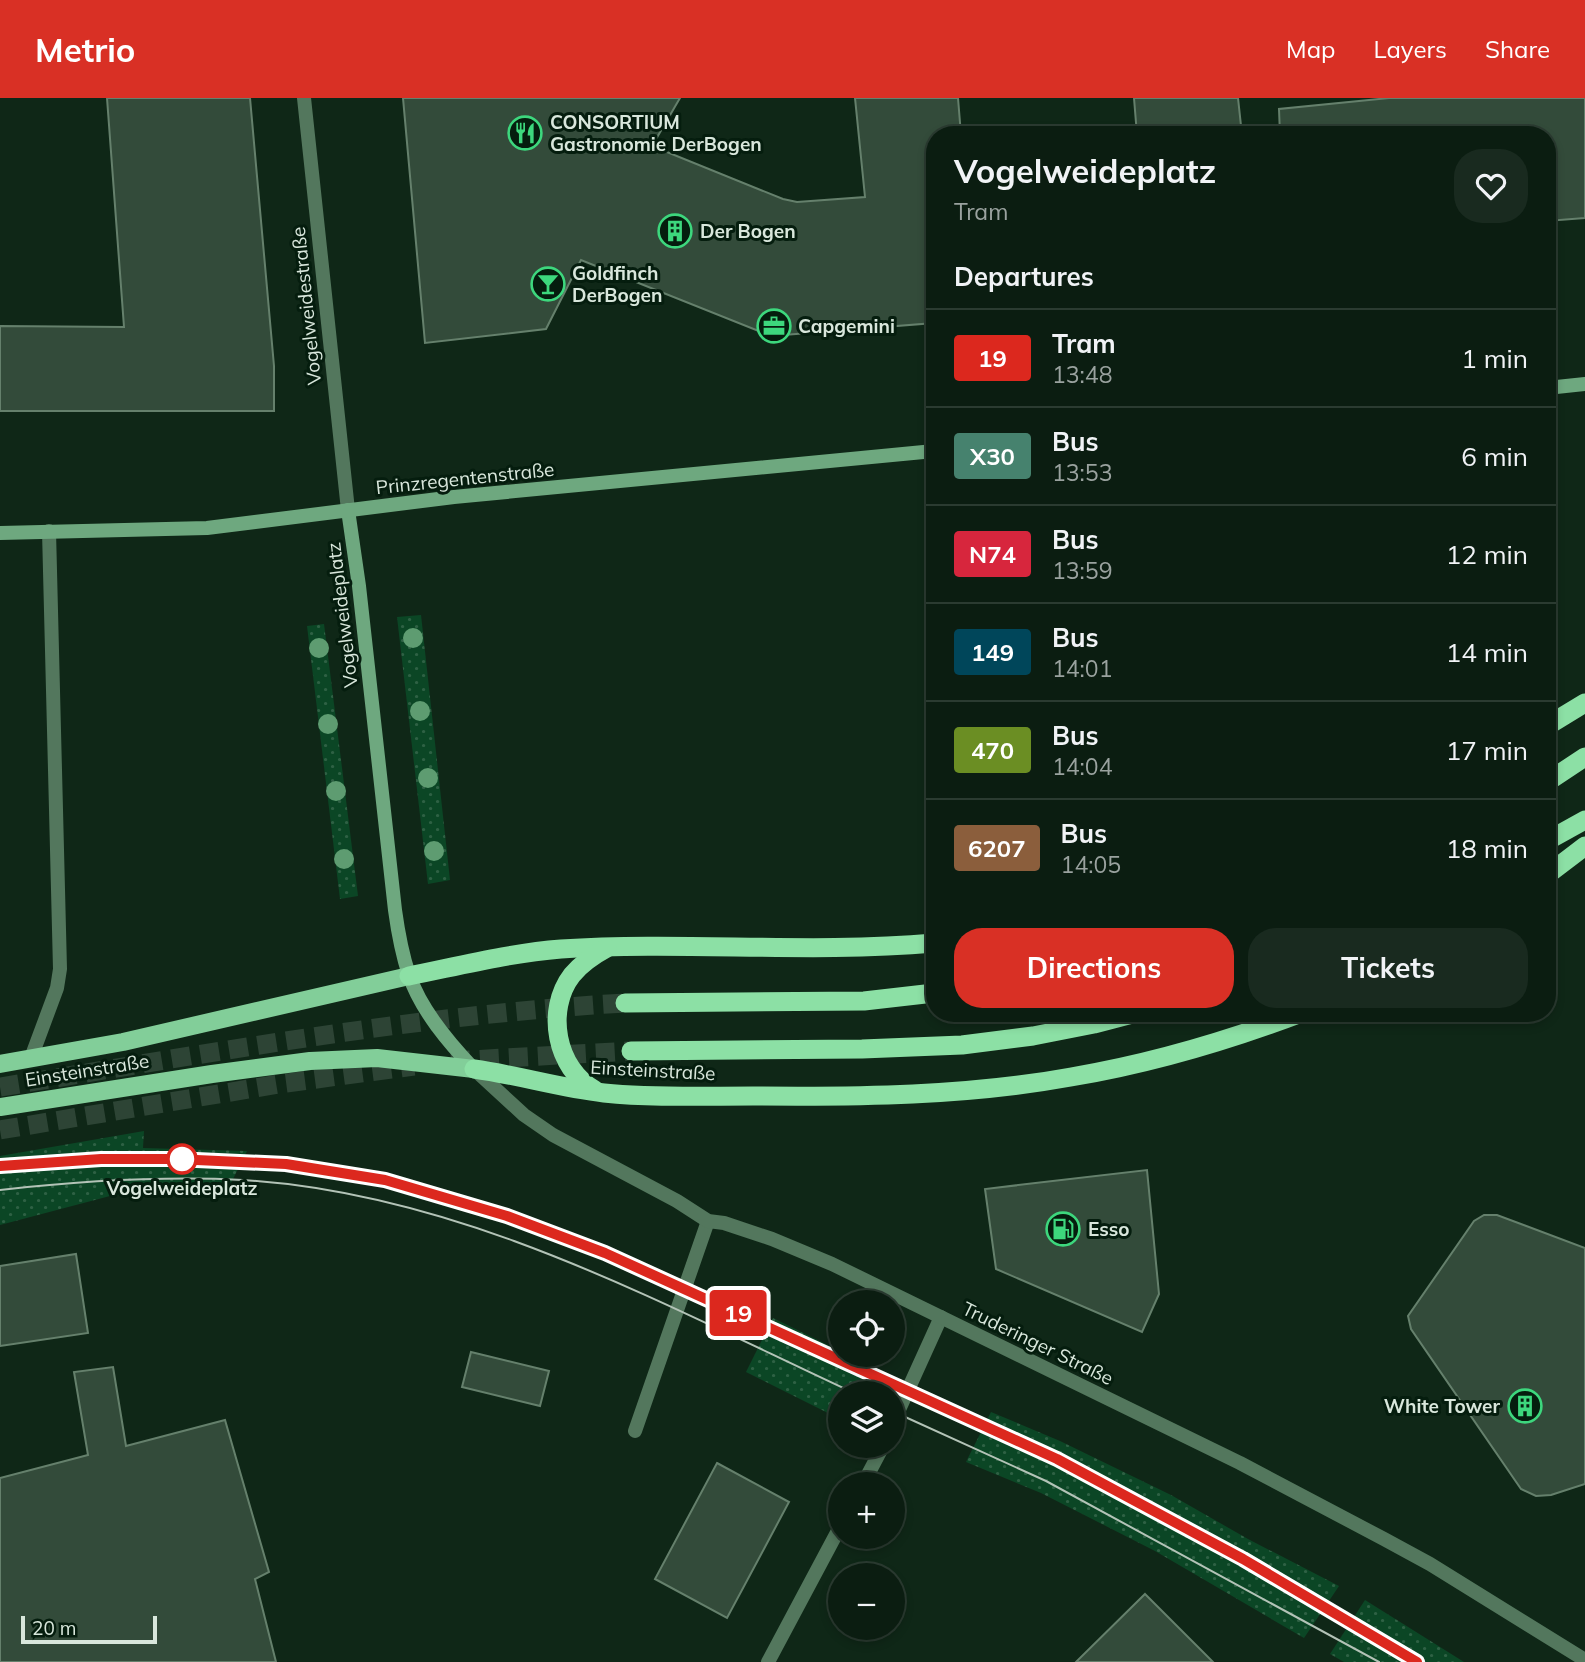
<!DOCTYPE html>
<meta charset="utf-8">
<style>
:root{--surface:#0b1d11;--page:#192a1f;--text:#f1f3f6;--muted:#9aa29f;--line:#2b3b31;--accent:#d93025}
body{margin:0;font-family:Mulish,sans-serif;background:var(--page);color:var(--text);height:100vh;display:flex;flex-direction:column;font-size:26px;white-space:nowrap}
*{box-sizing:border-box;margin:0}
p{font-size:23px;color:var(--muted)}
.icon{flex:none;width:38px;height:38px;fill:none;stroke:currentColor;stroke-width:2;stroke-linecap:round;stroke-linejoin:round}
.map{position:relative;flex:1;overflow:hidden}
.drawer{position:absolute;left:926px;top:28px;width:630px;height:896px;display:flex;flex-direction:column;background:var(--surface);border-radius:28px;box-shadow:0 4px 10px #0003,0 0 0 2px var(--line)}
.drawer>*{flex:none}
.badge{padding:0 14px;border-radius:5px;font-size:24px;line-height:46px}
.controls{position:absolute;left:828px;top:1192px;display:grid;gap:14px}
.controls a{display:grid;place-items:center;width:77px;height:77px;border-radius:50%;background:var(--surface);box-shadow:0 4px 10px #0003,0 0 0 2px var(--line);font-size:35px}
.scale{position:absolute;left:21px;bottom:18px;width:136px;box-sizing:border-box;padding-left:7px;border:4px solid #d9e7dc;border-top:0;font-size:19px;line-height:24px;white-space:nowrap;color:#d9e7dc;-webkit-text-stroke:5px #051d0e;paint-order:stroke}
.map>.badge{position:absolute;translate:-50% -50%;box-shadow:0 0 0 4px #fff}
h2{padding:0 28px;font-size:26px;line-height:63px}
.round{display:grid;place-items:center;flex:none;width:74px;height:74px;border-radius:28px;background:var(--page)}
.head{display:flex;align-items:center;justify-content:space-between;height:119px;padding:0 28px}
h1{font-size:33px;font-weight:700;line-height:52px}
.button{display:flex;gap:14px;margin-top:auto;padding:14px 28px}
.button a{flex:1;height:80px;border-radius:28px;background:var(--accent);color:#fff;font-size:28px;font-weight:700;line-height:80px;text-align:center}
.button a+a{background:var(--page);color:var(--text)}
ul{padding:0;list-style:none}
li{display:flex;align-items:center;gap:21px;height:98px;padding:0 28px;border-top:2px solid var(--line)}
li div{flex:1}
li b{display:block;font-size:26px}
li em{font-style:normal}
li .badge{min-width:77px;font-weight:700;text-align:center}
header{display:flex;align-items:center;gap:42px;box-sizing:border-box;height:98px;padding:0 35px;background:var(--accent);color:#fff}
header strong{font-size:33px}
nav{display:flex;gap:38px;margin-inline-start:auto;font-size:24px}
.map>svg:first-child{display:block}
.grass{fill:url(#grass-dots)}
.building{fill:#334b3a;stroke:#65806c;stroke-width:2}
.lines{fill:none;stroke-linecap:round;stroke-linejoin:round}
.trunk-tunnel{stroke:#2d4435;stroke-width:19;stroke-dasharray:19 10;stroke-linecap:butt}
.service{stroke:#53775d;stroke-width:14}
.minor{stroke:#53775d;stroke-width:14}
.secondary{stroke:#6ea87f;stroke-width:14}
.primary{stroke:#82ce99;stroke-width:18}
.trunk{stroke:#8ce0a5;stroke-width:19}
.tram{stroke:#b3c3b7;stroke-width:2}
.tree{fill:#5e9c71}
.line-casing{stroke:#fff;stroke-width:16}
.line{stroke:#dc281e;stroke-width:10}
.stop-dot{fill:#fff;stroke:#dc281e;stroke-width:3.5}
.labels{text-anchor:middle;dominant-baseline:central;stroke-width:6;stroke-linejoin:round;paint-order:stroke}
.poi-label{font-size:19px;font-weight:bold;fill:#d9e7dc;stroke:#051d0e;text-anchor:start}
.street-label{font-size:19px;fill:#d9e7dc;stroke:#051d0e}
.stop-label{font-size:19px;font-weight:bold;fill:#d9e7dc;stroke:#051d0e}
</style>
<header>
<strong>Metrio</strong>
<nav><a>Map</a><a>Layers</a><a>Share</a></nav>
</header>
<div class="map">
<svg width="1585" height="1564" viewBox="0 0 1585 1564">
<defs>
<pattern id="grass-dots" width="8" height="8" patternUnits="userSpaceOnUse" patternTransform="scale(1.75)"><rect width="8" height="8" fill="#0b4625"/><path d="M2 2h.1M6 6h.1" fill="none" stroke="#2e6144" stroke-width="1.8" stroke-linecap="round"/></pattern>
</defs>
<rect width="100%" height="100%" fill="#0f2717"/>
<g class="grass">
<polygon points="421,517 450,782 428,786 397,519"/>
<polygon points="324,526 358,798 340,801 307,528"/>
<polygon points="144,1033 143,1050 247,1053 230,1087 110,1098 0,1127 0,1058"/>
<polygon points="773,1220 840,1253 840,1256 846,1257 880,1273 869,1295 840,1295 840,1321 746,1274"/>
<polygon points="991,1314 1060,1343 1171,1397 1248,1441 1339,1488 1304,1540 1155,1453 1041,1395 966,1364"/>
<polygon points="1365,1502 1464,1564 1344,1564 1330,1556"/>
</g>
<g class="building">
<polygon points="107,0 250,0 274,268 274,313 0,313 0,228 124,229"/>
<polygon points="403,0 680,0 652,48 783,101 797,104 865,99 855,0 958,0 961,37 934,37 934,225 771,238 581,162 546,231 425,245"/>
<polygon points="1134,0 1238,0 1242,37 1137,37"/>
<polygon points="1389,0 1585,0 1585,120 1547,123 1547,37 1280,37 1279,11"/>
<polygon points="1147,1072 1159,1196 1142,1234 996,1171 985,1091"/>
<polygon points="1484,1117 1497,1117 1585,1150 1585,1386 1551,1397 1536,1398 1521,1391 1411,1231 1408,1218 1474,1123"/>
<polygon points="76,1156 88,1235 0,1248 0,1168"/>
<polygon points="471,1254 549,1273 540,1308 462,1289"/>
<polygon points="113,1269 126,1348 225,1322 269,1474 255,1481 276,1564 0,1564 0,1380 88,1357 74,1274"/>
<polygon points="717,1365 789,1404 727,1520 655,1481"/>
<polygon points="1145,1496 1213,1564 1076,1564"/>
</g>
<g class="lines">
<g class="trunk-tunnel">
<polyline points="451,963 631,953"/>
<path d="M 0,989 C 207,956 415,917 625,905"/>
<polyline points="0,1032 279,986 414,968"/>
</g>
<g class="service">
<polyline points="31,960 57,890 60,871 49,433"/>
<polyline points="892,1327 941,1219"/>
<polyline points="635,1333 708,1123"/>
<polyline points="863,1386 883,1348"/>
<polyline points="768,1564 840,1429"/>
</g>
<g class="minor">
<polyline points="304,0 348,412"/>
<polyline points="474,971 524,1017 553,1037 677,1103 708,1123 724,1125 772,1141 832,1166 1240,1365 1384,1441 1430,1466 1585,1562"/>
</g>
<g class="secondary">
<polyline points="1547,290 1585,286"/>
<path d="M 348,412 L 359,488 L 395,812 C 398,834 402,856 409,877 C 421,912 448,944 474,971"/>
<polyline points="0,435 207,430 454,399 934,353"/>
</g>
<g class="primary">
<polyline points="0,966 123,944 409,878"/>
<polyline points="0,1009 212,976 310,963 377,960 474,971"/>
</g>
<g class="trunk">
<polyline points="1547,628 1585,605"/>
<polyline points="1547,684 1585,659"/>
<polyline points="1547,743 1585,722"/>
<polyline points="1547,777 1585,748"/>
<path d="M 409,878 C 459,868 510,855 561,851 C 685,843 810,856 934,845"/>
<polyline points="625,905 864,903 934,895"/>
<polyline points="631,953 862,951 962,947 1033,938 1094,926 1136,915"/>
<path d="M 474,971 C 518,977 560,990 604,995 C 653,1000 704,998 753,998 C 859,999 967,998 1071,979 C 1148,966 1227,943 1301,915"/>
<path d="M 595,992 C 556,971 545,912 572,877 C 581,866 594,857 607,850"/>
</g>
<g class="tram">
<polyline points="0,1068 101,1061 175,1061 286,1066 385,1082 507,1118 605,1155 1057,1361 1243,1461 1417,1564"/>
<path d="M 0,1092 C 80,1083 163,1078 243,1082 C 461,1095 660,1205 854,1295"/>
<polyline points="892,1313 1046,1383 1379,1564"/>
</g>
</g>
<g class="tree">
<circle cx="413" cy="540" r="10"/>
<circle cx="319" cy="550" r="10"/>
<circle cx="420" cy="613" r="10"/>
<circle cx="328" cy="626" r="10"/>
<circle cx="428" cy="680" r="10"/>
<circle cx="336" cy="693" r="10"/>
<circle cx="434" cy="753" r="10"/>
<circle cx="344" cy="761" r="10"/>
</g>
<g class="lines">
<defs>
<polyline id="line" points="0,1068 101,1061 175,1061 286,1066 385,1082 507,1118 605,1155 1057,1361 1243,1461 1417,1564"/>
</defs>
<use href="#line" class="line-casing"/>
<use href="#line" class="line"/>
</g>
<defs>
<symbol id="restaurant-ring" viewBox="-11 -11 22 22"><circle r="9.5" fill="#051d0e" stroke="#3dd77d" stroke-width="1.5"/><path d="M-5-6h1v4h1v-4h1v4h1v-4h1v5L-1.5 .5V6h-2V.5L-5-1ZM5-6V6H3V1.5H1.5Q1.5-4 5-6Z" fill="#3dd77d"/></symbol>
<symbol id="building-ring" viewBox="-11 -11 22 22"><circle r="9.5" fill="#051d0e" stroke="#3dd77d" stroke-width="1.5"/><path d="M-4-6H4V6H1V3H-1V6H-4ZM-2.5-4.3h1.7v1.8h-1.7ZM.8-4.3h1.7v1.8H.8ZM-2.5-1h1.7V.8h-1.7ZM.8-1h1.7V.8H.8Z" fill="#3dd77d"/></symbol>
<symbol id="bar-ring" viewBox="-11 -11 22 22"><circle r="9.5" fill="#051d0e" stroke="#3dd77d" stroke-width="1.5"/><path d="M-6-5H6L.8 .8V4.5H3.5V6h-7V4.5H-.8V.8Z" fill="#3dd77d"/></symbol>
<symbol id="office-ring" viewBox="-11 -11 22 22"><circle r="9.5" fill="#051d0e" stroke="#3dd77d" stroke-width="1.5"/><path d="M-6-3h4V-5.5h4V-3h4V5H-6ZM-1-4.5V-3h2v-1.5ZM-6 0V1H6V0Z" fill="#3dd77d"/></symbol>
<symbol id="fuel-ring" viewBox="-11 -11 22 22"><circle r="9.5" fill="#051d0e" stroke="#3dd77d" stroke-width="1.5"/><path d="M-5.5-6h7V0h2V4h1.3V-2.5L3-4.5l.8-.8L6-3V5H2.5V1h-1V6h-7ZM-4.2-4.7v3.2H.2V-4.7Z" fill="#3dd77d"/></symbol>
</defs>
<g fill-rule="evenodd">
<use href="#restaurant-ring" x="506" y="16" width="38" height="38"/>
<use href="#building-ring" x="656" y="114" width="38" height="38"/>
<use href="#bar-ring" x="529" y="167" width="38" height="38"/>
<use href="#office-ring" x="755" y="209" width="38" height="38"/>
<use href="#fuel-ring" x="1044" y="1112" width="38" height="38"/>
<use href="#building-ring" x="1506" y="1289" width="38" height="38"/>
</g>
<circle class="stop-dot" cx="182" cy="1061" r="14"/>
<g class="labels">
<g class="poi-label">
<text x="550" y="24">CONSORTIUM<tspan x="550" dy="22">Gastronomie DerBogen</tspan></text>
<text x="700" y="133">Der Bogen</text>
<text x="572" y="175">Goldfinch<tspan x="572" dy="22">DerBogen</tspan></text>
<text x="798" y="228">Capgemini</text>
<text x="1088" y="1131">Esso</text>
<text x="1500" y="1308" text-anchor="end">White Tower</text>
</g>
<g class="street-label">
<text transform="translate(306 208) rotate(-96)">Vogelweidestraße</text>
<text transform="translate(465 380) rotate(-6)">Prinzregentenstraße</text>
<text transform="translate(342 517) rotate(-97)">Vogelweideplatz</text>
<text transform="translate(87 972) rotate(-9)">Einsteinstraße</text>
<text transform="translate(653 972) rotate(3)">Einsteinstraße</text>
<text transform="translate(1038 1245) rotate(26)">Truderinger Straße</text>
</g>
<g class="stop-label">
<text x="182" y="1090">Vogelweideplatz</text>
</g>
</g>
</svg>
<div class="controls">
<a><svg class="icon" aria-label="locate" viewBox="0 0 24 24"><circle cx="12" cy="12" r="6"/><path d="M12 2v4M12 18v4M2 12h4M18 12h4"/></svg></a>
<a><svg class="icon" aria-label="layers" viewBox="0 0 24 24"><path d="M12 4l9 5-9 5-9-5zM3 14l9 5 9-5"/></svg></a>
<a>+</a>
<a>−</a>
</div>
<div class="scale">20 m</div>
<b class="badge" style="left:738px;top:1215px;background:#dc281e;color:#fff">19</b>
<section class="drawer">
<div class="head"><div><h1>Vogelweideplatz</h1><p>Tram</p></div><a class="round"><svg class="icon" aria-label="heart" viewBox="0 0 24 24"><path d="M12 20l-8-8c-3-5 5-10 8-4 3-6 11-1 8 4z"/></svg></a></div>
<h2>Departures</h2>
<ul>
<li><span class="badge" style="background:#dc281e;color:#fff">19</span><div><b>Tram</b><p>13:48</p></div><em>1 min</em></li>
<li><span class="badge" style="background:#46826e;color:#fff">X30</span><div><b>Bus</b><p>13:53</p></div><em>6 min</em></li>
<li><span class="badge" style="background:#d7263d;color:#fff">N74</span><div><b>Bus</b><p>13:59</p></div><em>12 min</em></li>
<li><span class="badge" style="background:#00465a;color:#fff">149</span><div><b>Bus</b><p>14:01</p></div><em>14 min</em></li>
<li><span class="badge" style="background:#6b8e23;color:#fff">470</span><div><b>Bus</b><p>14:04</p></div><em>17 min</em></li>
<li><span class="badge" style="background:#8b5e3c;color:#fff">6207</span><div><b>Bus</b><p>14:05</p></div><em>18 min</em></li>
</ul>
<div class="button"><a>Directions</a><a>Tickets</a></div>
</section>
</div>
